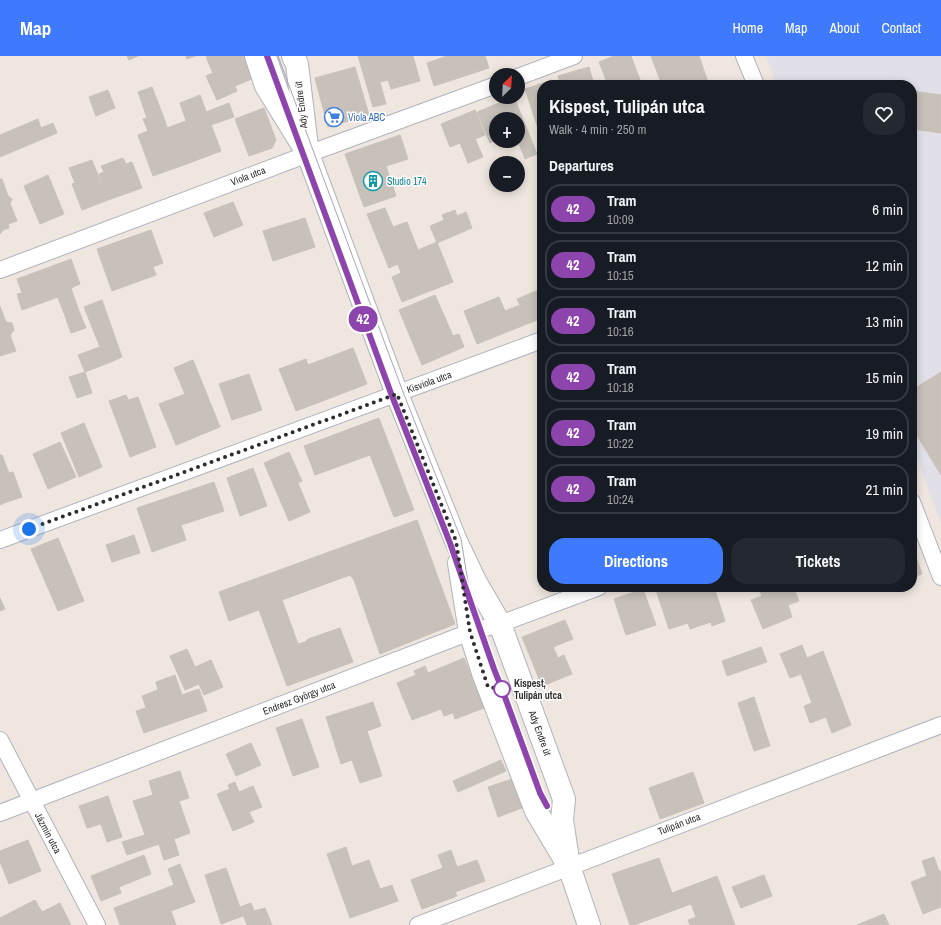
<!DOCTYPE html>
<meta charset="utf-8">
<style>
:root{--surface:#171b24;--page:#242831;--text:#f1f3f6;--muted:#9ea1a6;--line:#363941;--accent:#3f79fc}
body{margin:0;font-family:"Archivo Narrow",sans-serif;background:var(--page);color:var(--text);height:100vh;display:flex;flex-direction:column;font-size:15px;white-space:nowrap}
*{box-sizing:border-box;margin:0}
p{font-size:13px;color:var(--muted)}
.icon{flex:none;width:22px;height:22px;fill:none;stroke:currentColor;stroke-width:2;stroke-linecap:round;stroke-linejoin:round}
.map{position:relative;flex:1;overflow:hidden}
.details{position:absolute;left:537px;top:24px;width:380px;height:512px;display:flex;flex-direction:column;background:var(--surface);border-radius:16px;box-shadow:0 2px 10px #0003}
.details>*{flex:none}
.badge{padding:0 8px;border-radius:13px;font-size:14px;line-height:26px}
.needle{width:26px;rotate:24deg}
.buttons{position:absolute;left:489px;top:12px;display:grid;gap:8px}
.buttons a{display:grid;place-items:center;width:36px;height:36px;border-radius:50%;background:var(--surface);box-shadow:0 2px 10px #0003;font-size:20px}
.you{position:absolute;width:20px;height:20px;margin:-10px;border:3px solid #fff;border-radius:50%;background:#1a73e8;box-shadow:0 0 0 6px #1a73e833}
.map>.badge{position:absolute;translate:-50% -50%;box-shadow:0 0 0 2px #fff}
h2{padding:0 12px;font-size:15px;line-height:36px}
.round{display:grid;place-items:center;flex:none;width:42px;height:42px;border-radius:16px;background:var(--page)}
.overview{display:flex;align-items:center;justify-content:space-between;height:68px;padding:0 12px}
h1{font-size:19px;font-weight:700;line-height:30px}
.cta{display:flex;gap:8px;margin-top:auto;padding:8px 12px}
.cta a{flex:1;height:46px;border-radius:16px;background:var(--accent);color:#fff;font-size:16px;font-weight:700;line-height:46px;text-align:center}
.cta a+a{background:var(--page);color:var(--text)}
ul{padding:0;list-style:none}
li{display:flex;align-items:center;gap:12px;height:50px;margin:0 8px 6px;padding:0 4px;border:2px solid var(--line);border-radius:16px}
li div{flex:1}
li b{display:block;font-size:15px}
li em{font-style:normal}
li .badge{min-width:44px;font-weight:700;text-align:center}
header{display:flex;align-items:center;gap:24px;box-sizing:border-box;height:56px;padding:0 20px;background:var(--accent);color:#fff}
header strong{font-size:19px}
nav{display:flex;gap:22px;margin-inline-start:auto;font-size:14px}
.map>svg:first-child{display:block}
.industrial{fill:#e1dfe7}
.building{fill:#c7c1ba;stroke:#cac2b8}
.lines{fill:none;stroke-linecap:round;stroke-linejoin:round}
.lane-casing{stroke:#afb4bd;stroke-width:10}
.street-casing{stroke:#afb4bd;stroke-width:18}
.secondary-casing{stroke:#afb4bd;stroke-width:24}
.lane{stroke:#fff;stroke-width:8}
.street{stroke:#fff;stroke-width:16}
.secondary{stroke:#fff;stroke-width:22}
.tram{stroke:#a1a7b7;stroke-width:1}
.line-casing{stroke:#fff;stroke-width:9}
.line{stroke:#8e44ad;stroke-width:6}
.walk{stroke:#2d2d2d;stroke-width:4;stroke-dasharray:0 7.2}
.stop-dot{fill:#fff;stroke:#8e44ad;stroke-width:2}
.labels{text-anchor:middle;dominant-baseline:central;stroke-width:3;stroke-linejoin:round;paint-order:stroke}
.street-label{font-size:10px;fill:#2d2d2d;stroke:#fff}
.shop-label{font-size:10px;fill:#366cbe;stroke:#fff;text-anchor:start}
.culture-label{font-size:10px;fill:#0d838f;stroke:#fff;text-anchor:start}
.stop-label{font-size:10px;font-weight:bold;fill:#2d2d2d;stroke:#fff;text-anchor:start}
</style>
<header>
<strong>Map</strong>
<nav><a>Home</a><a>Map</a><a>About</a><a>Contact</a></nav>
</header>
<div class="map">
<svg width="941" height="869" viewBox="0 0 941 869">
<rect width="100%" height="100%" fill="#eee6df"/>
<polygon class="industrial" points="766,0 941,0 941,467 912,390 912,29 777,29"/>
<g class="building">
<polygon points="127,0 138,0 129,4"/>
<polygon points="186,0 195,0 187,3"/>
<polygon points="208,0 244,0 254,22 235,30 237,35 217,44 206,20 213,17 206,1"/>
<polygon points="358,0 413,0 420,25 391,33 388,24 380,26 386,48 373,51"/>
<polygon points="447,0 485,0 489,12 434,30 427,7"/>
<polygon points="614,0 631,0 642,29 608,29 599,6"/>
<polygon points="651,0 699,0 709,29 662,29"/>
<polygon points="355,11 369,59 328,71 315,22"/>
<polygon points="589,11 594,29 561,29 558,20"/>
<polygon points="552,24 554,29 542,29 542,74 539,75 525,33"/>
<polygon points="842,26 867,29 842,29"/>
<polygon points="152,31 162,57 147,62 138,36"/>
<polygon points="108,34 115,52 96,60 89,41"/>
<polygon points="912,35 941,39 941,77 912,73"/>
<polygon points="200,39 221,95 181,110 167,72 186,65 180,47"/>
<polygon points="514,41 537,98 525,103 518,85 518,63 496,63 496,84 490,87 477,56"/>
<polygon points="229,47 234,61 211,69 206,56"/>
<polygon points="264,52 276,84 272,92 249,100 235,63"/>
<polygon points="475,54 485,79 475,83 483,101 468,107 460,87 450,91 441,68"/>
<polygon points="162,57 181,110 153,120 138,79 148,75 143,63"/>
<polygon points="38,63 41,72 53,67 57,77 0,101 0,79"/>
<polygon points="400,79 408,103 386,110 396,140 364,151 345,98"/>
<polygon points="123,102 126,108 132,106 142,132 108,144 99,118 104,116 101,110"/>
<polygon points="92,104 108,144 82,154 72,128 75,127 69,112"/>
<polygon points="48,119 64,158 40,168 24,130"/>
<polygon points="0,123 2,123 8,140 12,143 10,147 17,165 8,168 9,172 3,174 0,178"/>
<polygon points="233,146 243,169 214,181 204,157"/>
<polygon points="385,152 393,171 407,166 418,194 437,186 453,226 402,246 392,221 401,217 398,208 389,212 367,158"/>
<polygon points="455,154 457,160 466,156 472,172 437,187 430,170 444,164 442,159"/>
<polygon points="305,162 315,191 273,205 263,175"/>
<polygon points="151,174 163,207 153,211 156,219 112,235 97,193"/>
<polygon points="71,203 80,228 71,232 74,241 60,247 47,212"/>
<polygon points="47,212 58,241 22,254 17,238 22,237 17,223"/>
<polygon points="541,233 542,262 477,288 464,255 499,241 505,255 520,249 517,243"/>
<polygon points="435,239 453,280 459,278 464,291 422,309 399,254"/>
<polygon points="74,241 79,255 65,260 60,247"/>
<polygon points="102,244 122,301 111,306 105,289 100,291 84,251"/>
<polygon points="0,250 6,266 12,267 14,274 10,279 16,295 0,300"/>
<polygon points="79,255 86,272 71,277 65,260"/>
<polygon points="105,289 111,306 85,316 78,299"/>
<polygon points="353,292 367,328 296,355 279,313 306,303 308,309"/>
<polygon points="193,304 220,371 176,389 159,348 185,338 174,312"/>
<polygon points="85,316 92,337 77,342 69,321"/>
<polygon points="941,316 941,419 912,371 912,334"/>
<polygon points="249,318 262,354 232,364 219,328"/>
<polygon points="126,339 128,344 138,341 156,391 130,401 109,345"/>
<polygon points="379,362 414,454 394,461 370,399 315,419 304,390"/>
<polygon points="84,367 102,411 79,421 61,377"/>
<polygon points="60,386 76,421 48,433 33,398"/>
<polygon points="289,396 302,425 298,427 310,456 289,465 264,407"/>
<polygon points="0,399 2,399 9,417 13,416 22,441 4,447 0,437"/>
<polygon points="253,412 267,450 240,460 227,422"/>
<polygon points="214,426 224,455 181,469 186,484 152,496 137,452"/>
<polygon points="0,437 4,447 0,449"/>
<polygon points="417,464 455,568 380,598 354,524 350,519 282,544 298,588 305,586 308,583 340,572 353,606 287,630 259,554 229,565 219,536"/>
<polygon points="134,479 140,497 112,506 106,489"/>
<polygon points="58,482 84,545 58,555 31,493"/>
<polygon points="912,489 922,518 912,521"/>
<polygon points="655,531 714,531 725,565 712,570 711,566 690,573 688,567 669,573"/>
<polygon points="758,531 797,531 794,532 799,545 788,549 792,561 763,573 751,544 762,540"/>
<polygon points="643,533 656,569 626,579 614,543"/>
<polygon points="0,542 5,553 0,555"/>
<polygon points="565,564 573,583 553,591 558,602 564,599 572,618 542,630 522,581"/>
<polygon points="802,589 807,602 823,595 851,669 832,677 826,661 810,667 804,650 812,647 801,618 790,622 780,598"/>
<polygon points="761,591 767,606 727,620 722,605"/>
<polygon points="187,593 195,611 211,604 223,631 204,639 199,628 185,634 170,600"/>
<polygon points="464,602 484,652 455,663 453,657 444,660 441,653 412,664 397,627 416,619 414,615 425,610 428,617"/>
<polygon points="175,619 182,639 199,633 207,655 144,677 136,655 146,652 142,640 158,634 156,626"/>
<polygon points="754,641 770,690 754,695 738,647"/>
<polygon points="373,646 381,670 367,675 382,720 360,727 352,704 341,708 326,661"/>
<polygon points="302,663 319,711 293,720 276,672"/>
<polygon points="251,687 261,709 236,720 226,698"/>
<polygon points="501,704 506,715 458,736 453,725"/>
<polygon points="180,715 189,742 179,745 190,777 174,783 179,799 164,804 159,788 127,799 122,786 145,779 133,745 153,739 149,725"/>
<polygon points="693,716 704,747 660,763 649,732"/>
<polygon points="512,723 522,752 498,761 488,731"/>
<polygon points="235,726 239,736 253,730 262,751 249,756 254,766 233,775 217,738 230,733 228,729"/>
<polygon points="108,740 122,781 107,786 101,768 87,772 79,750"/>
<polygon points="28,784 41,815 9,828 0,806 0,795"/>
<polygon points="346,791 352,810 369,804 380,833 392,829 398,845 350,862 327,798"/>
<polygon points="451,794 457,811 477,804 485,825 455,836 457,840 422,853 411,824 443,812 438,799"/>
<polygon points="144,799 151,818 119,831 121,837 101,845 91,820"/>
<polygon points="934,801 939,815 941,815 941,851 923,858 911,826 927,820 922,805"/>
<polygon points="659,802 672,837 717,820 735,869 690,869 688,864 696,861 691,848 634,869 630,869 612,818"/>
<polygon points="180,808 195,846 171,855 176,869 120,869 114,852 174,829 168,813"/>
<polygon points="226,812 243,860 221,868 205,819"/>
<polygon points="764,819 772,840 741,852 732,831"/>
<polygon points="35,844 42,856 60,847 71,869 0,869 0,862"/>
<polygon points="251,847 254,855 265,852 272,869 247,869 240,851"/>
<polygon points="884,858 889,869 857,869"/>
</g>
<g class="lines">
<defs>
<polyline id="lane" points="272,0 292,56"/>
<g id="street">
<polyline points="744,0 756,29"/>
<polyline points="518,21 574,0"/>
<polyline points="0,214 308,98 496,29"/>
<polyline points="912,446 941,521"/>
<polyline points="0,484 542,284"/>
<polyline points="0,684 97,869"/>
<polyline points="0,757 470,576 500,568 599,531"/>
<polyline points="418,869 941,669"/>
</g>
<g id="secondary">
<polyline points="256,0 266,30 308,98 397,338 456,485 475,525 500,568 564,743 562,764 569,810 589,869"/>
<polyline points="293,0 297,8 307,91"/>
<polyline points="459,507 470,576 483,617 536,755 564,802"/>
</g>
</defs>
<use href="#lane" class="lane-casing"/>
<use href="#street" class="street-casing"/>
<use href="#secondary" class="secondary-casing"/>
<use href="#lane" class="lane"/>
<use href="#street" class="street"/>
<use href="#secondary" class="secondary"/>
<g class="tram">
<polyline points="267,0 391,340 450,487 494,613 502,633 540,737 547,751"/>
<polyline points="278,0 403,336 461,483 468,526"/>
</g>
</g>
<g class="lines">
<defs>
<polyline id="line" points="267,0 392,340 450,487 494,613 502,633 540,737 547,750"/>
</defs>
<use href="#line" class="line-casing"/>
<use href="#line" class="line"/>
<polyline class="walk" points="29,473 397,338 456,485 470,576 488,631 502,633"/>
</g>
<defs>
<symbol id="supermarket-ring" viewBox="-11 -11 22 22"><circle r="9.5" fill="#fff" stroke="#3f7fe0" stroke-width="1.5"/><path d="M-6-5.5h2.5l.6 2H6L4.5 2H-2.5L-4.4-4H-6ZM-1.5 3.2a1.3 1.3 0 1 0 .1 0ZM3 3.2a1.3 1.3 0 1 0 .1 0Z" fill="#3f7fe0"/></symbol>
<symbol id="building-ring" viewBox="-11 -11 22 22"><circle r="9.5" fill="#fff" stroke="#0f9aa8" stroke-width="1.5"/><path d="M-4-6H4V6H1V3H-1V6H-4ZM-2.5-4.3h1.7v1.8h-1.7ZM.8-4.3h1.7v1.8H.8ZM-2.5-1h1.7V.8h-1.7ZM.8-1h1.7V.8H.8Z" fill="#0f9aa8"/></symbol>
</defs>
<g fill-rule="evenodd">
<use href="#supermarket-ring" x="323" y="50" width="22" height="22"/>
<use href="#building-ring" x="362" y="114" width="22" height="22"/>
</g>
<circle class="stop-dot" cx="502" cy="633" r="8"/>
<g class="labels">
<g class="street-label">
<text transform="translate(301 49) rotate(-97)">Ady Endre út</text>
<text transform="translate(248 120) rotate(-21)">Viola utca</text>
<text transform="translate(429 326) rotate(-20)">Kisviola utca</text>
<text transform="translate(299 642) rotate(-21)">Endresz György utca</text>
<text transform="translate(540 677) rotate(70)">Ady Endre út</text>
<text transform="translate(679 768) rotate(-21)">Tulipán utca</text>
<text transform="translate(48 777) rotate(62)">Jázmin utca</text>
</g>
<g class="shop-label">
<text x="348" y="61">Viola ABC</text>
</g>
<g class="culture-label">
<text x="387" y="125">Studio 174</text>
</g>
<g class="stop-label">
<text x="514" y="627">Kispest,<tspan x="514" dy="12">Tulipán utca</tspan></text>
</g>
</g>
</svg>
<div class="buttons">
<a><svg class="needle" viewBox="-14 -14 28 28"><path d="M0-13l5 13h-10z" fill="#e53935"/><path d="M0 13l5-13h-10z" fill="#9ea1a6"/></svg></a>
<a>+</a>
<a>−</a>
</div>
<div class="you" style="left:29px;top:473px"></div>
<b class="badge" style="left:363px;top:263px;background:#8e44ad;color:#fff">42</b>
<section class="details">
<div class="overview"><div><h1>Kispest, Tulipán utca</h1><p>Walk · 4 min · 250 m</p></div><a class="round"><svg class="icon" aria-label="heart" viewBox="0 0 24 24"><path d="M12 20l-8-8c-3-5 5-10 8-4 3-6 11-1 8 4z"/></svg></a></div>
<h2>Departures</h2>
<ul>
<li><span class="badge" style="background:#8e44ad;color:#fff">42</span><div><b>Tram</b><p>10:09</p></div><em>6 min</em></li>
<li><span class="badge" style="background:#8e44ad;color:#fff">42</span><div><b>Tram</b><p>10:15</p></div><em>12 min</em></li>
<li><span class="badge" style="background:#8e44ad;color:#fff">42</span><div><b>Tram</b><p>10:16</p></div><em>13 min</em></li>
<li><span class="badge" style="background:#8e44ad;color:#fff">42</span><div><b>Tram</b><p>10:18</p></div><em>15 min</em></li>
<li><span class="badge" style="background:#8e44ad;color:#fff">42</span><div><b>Tram</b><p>10:22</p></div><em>19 min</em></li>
<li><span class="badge" style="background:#8e44ad;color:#fff">42</span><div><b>Tram</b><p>10:24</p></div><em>21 min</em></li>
</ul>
<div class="cta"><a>Directions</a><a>Tickets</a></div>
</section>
</div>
